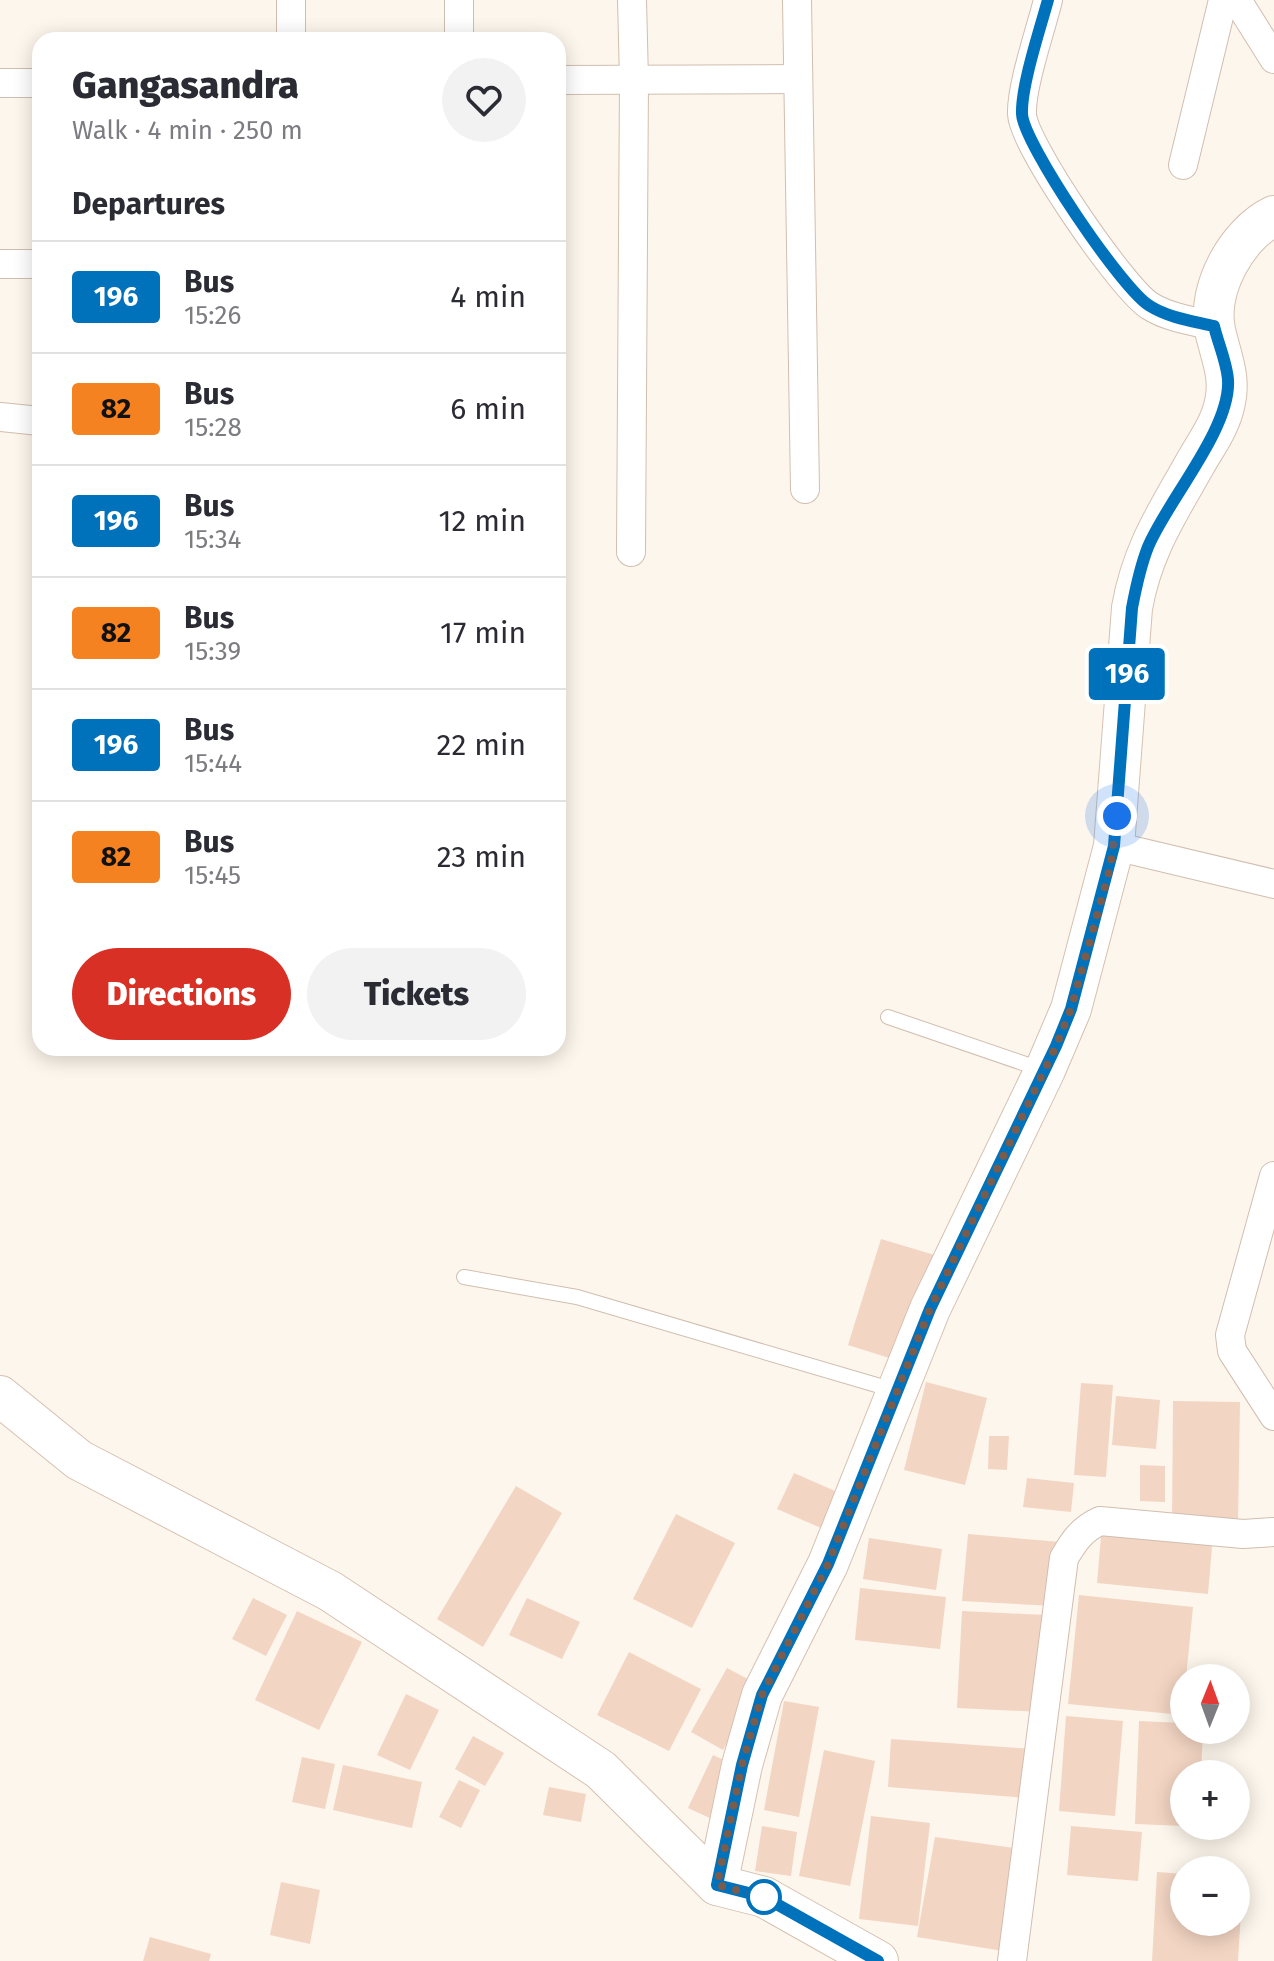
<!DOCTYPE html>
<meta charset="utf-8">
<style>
:root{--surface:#fff;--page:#f2f2f3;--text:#2b2b33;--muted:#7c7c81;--line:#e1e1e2;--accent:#d93025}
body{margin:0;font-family:"Fira Sans",sans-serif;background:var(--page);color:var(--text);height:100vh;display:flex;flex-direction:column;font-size:30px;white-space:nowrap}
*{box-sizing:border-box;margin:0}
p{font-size:26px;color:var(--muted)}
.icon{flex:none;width:44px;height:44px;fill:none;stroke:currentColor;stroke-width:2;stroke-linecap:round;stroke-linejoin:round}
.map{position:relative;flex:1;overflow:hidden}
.sheet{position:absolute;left:32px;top:32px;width:534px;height:1024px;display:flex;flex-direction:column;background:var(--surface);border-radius:24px;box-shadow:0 4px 20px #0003}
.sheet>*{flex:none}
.badge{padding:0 16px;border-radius:6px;font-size:28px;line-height:52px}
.needle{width:52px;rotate:1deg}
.tools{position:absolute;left:1170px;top:1664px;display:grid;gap:16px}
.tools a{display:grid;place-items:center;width:80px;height:80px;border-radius:50%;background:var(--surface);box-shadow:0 4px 20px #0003;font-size:40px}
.you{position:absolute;width:40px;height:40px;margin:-20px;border:6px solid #fff;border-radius:50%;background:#1a73e8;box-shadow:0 0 0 12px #1a73e833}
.map>.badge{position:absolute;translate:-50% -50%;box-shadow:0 0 0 4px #fff}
h2{padding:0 40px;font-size:30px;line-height:72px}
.round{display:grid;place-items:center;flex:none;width:84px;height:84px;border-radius:42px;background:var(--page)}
.overview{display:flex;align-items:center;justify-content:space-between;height:136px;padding:0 40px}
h1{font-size:38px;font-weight:800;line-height:60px}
.primary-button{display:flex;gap:16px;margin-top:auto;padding:16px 40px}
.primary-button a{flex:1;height:92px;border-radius:48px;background:var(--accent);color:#fff;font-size:32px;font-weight:800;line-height:92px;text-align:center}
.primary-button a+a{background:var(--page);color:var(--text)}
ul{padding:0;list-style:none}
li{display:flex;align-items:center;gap:24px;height:112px;padding:0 40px;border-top:2px solid var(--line)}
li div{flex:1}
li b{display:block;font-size:30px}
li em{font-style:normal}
li .badge{min-width:88px;font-weight:700;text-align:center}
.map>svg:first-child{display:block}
.building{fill:#f3d5c3}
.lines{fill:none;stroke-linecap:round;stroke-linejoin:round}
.lane-casing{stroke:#d1beb0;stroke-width:16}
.street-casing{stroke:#d1beb0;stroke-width:30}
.secondary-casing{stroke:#d6c0b0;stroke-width:42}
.lane{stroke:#fff;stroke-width:14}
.street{stroke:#fff;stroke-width:28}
.secondary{stroke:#fff;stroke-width:40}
.line-casing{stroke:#fff;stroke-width:18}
.line{stroke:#0072bc;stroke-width:12}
.walk{stroke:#7a5c4d;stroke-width:8;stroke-dasharray:0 14.4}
.stop-dot{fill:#fff;stroke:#0072bc;stroke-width:4}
</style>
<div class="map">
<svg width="1274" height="1961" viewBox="0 0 1274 1961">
<rect width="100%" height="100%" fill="#fdf6ec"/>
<g class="building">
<polygon points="881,1239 938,1256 905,1363 848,1345"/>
<polygon points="926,1382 987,1398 965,1485 904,1470"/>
<polygon points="1081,1383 1113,1385 1106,1477 1074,1475"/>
<polygon points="1116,1396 1160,1400 1156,1449 1112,1445"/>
<polygon points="1173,1401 1240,1402 1238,1523 1172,1522"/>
<polygon points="989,1436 1009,1436 1007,1470 988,1469"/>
<polygon points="1140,1465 1165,1466 1165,1502 1140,1501"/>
<polygon points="794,1473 851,1498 835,1534 777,1509"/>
<polygon points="1027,1478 1074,1483 1071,1512 1023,1507"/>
<polygon points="516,1486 562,1513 483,1647 437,1619"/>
<polygon points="676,1514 735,1543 692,1628 633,1599"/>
<polygon points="1102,1525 1213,1535 1208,1594 1097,1583"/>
<polygon points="968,1534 1061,1542 1053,1606 962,1601"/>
<polygon points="869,1538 942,1549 936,1590 863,1579"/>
<polygon points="860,1588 946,1597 940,1649 855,1640"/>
<polygon points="1079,1595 1193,1607 1186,1678 1184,1678 1183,1715 1068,1704"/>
<polygon points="253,1598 287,1615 266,1656 232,1639"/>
<polygon points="527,1598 580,1622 562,1659 509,1635"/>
<polygon points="297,1611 362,1642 319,1730 255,1700"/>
<polygon points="962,1611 1045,1615 1041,1712 957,1708"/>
<polygon points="629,1652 701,1689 669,1751 597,1715"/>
<polygon points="727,1668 759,1685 723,1750 691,1732"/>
<polygon points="406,1694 439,1710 410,1770 377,1755"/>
<polygon points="784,1701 819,1707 799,1817 764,1810"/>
<polygon points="1066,1716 1123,1721 1115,1816 1059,1811"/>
<polygon points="1139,1721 1184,1723 1184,1730 1203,1730 1201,1774 1184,1774 1184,1826 1135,1824"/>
<polygon points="473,1736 504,1753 485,1786 455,1769"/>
<polygon points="891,1739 1033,1749 1027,1798 888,1787"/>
<polygon points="824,1750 875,1761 850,1886 799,1876"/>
<polygon points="713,1755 737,1766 712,1819 688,1808"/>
<polygon points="302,1757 335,1764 325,1809 292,1802"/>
<polygon points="343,1765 422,1782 412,1828 333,1810"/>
<polygon points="459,1780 480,1790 461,1828 439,1817"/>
<polygon points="549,1787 586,1794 581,1822 543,1815"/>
<polygon points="871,1816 930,1823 918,1926 859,1919"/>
<polygon points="762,1826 797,1832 791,1876 755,1871"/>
<polygon points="1071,1826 1142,1832 1138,1881 1067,1875"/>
<polygon points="935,1837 1022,1849 1009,1952 917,1937"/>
<polygon points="1157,1872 1184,1874 1184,1922 1236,1922 1236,1877 1243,1877 1238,1961 1152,1961"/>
<polygon points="281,1882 320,1890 310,1944 270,1935"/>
<polygon points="150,1937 211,1954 209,1961 143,1961"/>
</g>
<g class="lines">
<defs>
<g id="lane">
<polyline points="888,1017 1043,1070"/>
<polyline points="464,1277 577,1297 897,1391"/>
</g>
<g id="street">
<polyline points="459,0 459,40"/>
<polyline points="797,0 805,489"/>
<path d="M 1048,0 C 1041,29 1021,86 1022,114 C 1023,144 1123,290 1150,306 C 1169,318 1193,321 1214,326"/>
<polyline points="1237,0 1274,59"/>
<polyline points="291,40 291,0"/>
<polyline points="558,80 798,79"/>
<polyline points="0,83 40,83"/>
<polyline points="1183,165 1223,0"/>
<polyline points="0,264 40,264"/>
<polyline points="0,417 40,421"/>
<polyline points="631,552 634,80 632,0"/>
<polyline points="1114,846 1274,884"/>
<polyline points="1274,1176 1230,1335 1232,1351 1274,1416"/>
<path d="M 1012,1961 L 1064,1558 C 1074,1541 1082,1529 1100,1521 L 1243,1534 L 1274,1532"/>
</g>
<g id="secondary">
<polyline points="0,1396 79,1460 330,1591 601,1770 717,1885 764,1897 878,1961"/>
<path d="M 717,1885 L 742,1765 L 762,1695 L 828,1564 L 930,1309 L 1045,1070 L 1071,1009 L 1114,846 L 1132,608 C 1142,550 1168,512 1196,462 C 1207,443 1221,424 1225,402 C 1231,376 1220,354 1215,330 C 1207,288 1237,234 1274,216"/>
</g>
</defs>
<use href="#lane" class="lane-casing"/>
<use href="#street" class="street-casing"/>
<use href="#secondary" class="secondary-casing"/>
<use href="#lane" class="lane"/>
<use href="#street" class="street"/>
<use href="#secondary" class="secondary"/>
</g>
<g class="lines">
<defs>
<path id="line" d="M 878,1961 L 764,1897 L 717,1885 L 742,1765 L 762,1695 L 828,1564 L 930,1309 L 1056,1046 L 1071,1009 L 1114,846 L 1132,608 C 1136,587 1140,567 1148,547 C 1167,501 1231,429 1228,380 C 1227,363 1218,343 1214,326 C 1193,321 1169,318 1150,306 C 1123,291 1023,143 1022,114 C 1021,86 1040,29 1048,0"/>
</defs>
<use href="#line" class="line-casing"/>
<use href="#line" class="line"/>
<polyline class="walk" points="764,1897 717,1885 742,1765 762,1695 828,1564 930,1309 1056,1046 1071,1009 1110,868 1117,816"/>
</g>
<circle class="stop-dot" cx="764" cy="1897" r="16"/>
</svg>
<div class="tools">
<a><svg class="needle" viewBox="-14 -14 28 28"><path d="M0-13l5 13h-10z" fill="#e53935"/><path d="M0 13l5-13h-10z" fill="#7c7c81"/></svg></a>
<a>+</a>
<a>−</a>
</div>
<div class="you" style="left:1117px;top:816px"></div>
<b class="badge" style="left:1127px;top:674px;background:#0072bc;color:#fff">196</b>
<section class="sheet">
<div class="overview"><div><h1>Gangasandra</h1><p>Walk · 4 min · 250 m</p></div><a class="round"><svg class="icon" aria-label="heart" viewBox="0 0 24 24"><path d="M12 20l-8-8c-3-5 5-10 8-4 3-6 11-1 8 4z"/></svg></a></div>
<h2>Departures</h2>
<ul>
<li><span class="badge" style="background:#0072bc;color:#fff">196</span><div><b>Bus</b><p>15:26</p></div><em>4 min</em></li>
<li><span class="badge" style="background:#f58220;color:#111">82</span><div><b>Bus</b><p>15:28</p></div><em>6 min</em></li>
<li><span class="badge" style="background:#0072bc;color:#fff">196</span><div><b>Bus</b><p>15:34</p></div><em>12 min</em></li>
<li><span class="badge" style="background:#f58220;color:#111">82</span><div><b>Bus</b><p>15:39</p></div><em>17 min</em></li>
<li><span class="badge" style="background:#0072bc;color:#fff">196</span><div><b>Bus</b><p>15:44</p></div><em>22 min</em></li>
<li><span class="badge" style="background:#f58220;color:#111">82</span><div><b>Bus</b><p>15:45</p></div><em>23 min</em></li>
</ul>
<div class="primary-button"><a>Directions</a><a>Tickets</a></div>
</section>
</div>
